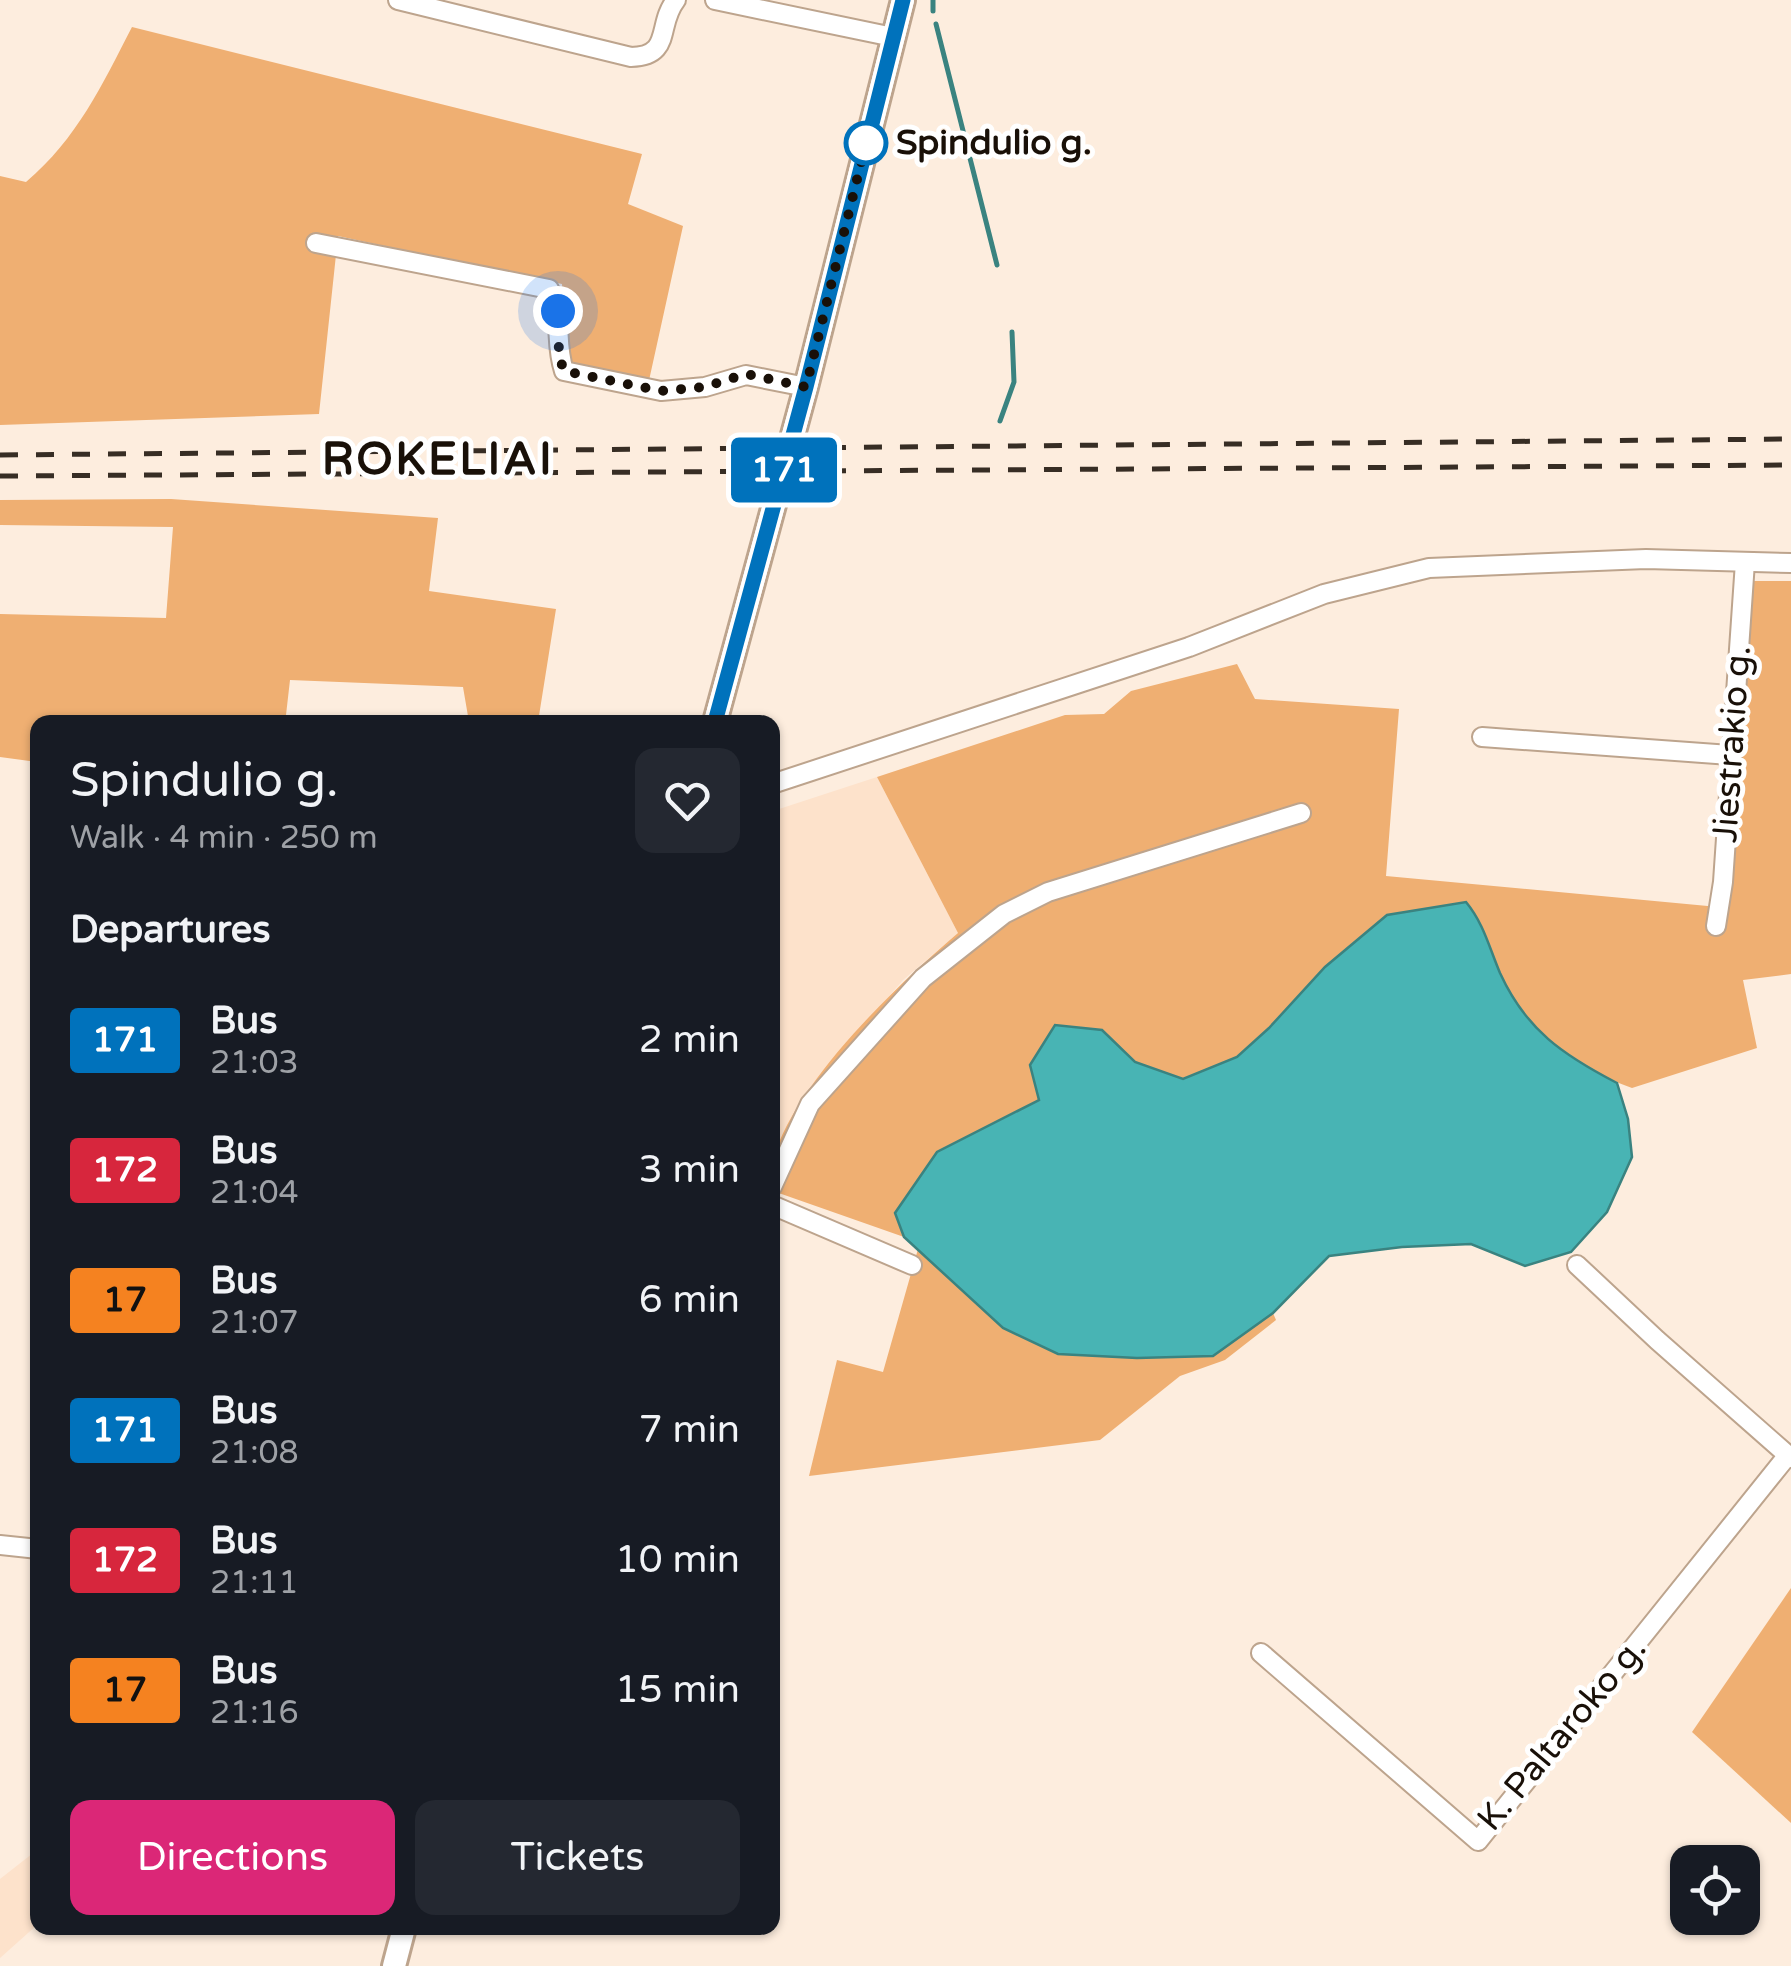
<!DOCTYPE html>
<meta charset="utf-8">
<style>
:root{--surface:#171b24;--page:#242831;--text:#f1f3f6;--muted:#9ea1a6;--accent:#db2777}
body{margin:0;font-family:"Varela Round",sans-serif;background:var(--page);color:var(--text);height:100vh;display:flex;flex-direction:column;font-size:38px;white-space:nowrap}
*{box-sizing:border-box;margin:0}
p{font-size:32px;color:var(--muted)}
.icon{flex:none;width:55px;height:55px;fill:none;stroke:currentColor;stroke-width:2;stroke-linecap:round;stroke-linejoin:round}
.map{position:relative;flex:1;overflow:hidden}
.drawer{position:absolute;left:30px;top:715px;width:750px;height:1220px;display:flex;flex-direction:column;background:var(--surface);border-radius:20px;box-shadow:0 2px 8px #0004}
.drawer>*{flex:none}
.badge{padding:0 20px;border-radius:8px;font-size:35px;line-height:65px}
.fabs{position:absolute;left:1670px;top:1845px;display:grid;gap:20px}
.fabs a{display:grid;place-items:center;width:90px;height:90px;border-radius:20px;background:var(--surface);box-shadow:0 2px 8px #0004;font-size:50px}
.you{position:absolute;width:50px;height:50px;margin:-25px;border:8px solid #fff;border-radius:50%;background:#1a73e8;box-shadow:0 0 0 15px #1a73e833}
.map>.badge{position:absolute;translate:-50% -50%;box-shadow:0 0 0 5px #fff}
h2{padding:0 40px;font-size:38px;line-height:90px}
.round{display:grid;place-items:center;flex:none;width:105px;height:105px;border-radius:20px;background:var(--page)}
.overview{display:flex;align-items:center;justify-content:space-between;height:170px;padding:0 40px}
h1{font-size:48px;font-weight:600;line-height:75px}
.button{display:flex;gap:20px;margin-top:auto;padding:20px 40px}
.button a{flex:1;height:115px;border-radius:20px;background:var(--accent);color:#fff;font-size:40px;font-weight:600;line-height:115px;text-align:center}
.button a+a{background:var(--page);color:var(--text)}
ul{padding:0;list-style:none}
li{display:flex;align-items:center;gap:30px;height:130px;padding:0 40px}
li div{flex:1}
li b{display:block;font-size:38px}
li em{font-style:normal}
li .badge{min-width:110px;font-weight:700;text-align:center}
.map>svg:first-child{display:block}
.built{fill:#fde2cb}
.green{fill:#efaf72}
.water{fill:#48b4b4;stroke:#3a8380;stroke-width:2.5}
.lines{fill:none;stroke-linecap:round;stroke-linejoin:round}
.stream{stroke:#3a8380;stroke-width:5}
.street-casing{stroke:#bda48d;stroke-width:22}
.secondary-casing{stroke:#bda48d;stroke-width:28}
.street{stroke:#fff;stroke-width:18}
.secondary{stroke:#fff;stroke-width:22}
.rail{stroke:#372d24;stroke-width:5;stroke-dasharray:18 18;stroke-linecap:butt}
.line-casing{stroke:#fff;stroke-width:22}
.line{stroke:#0072bc;stroke-width:15}
.walk{stroke:#191008;stroke-width:10;stroke-dasharray:0 18}
.stop-dot{fill:#fff;stroke:#0072bc;stroke-width:5}
.labels{text-anchor:middle;dominant-baseline:central;stroke-width:10;stroke-linejoin:round;paint-order:stroke}
.stop-label{font-size:35px;font-weight:bold;fill:#191008;stroke:#fff;text-anchor:start}
.street-label{font-size:35px;fill:#191008;stroke:#fff}
.district-label{font-size:45px;font-weight:bold;letter-spacing:2.5px;fill:#191008;stroke:#fff}
</style>
<div class="map">
<svg width="1791" height="1966" viewBox="0 0 1791 1966">
<rect width="100%" height="100%" fill="#fdedde"/>
<g class="built">
<polygon points="877,777 958,933 903,980 802,1097 773,1162 773,811"/>
<polygon points="37,1850 37,1925 0,1958 0,1879"/>
</g>
<g class="green">
<path d="M 132,27 L 642,154 L 628,204 L 683,226 L 648,385 L 568,366 L 562,284 L 338,236 L 319,414 L 0,425 L 0,176 L 26,182 C 77,139 102,85 132,27 Z"/>
<polygon points="171,499 438,518 429,591 556,609 538,722 469,722 463,687 290,680 286,715 238,722 38,722 37,762 0,757 0,614 166,618 173,527 0,525 0,500"/>
<path d="M 1751,581 L 1791,581 L 1791,974 L 1743,980 L 1757,1048 L 1632,1088 C 1573,1067 1526,1030 1500,972 C 1488,946 1485,926 1466,902 L 1387,915 L 1325,967 L 1269,1028 L 1237,1057 L 1183,1079 L 1135,1062 L 1102,1030 L 1039,1100 L 937,1152 L 895,1213 L 904,1237 L 773,1191 C 773,1181 771,1169 773,1160 C 794,1083 898,984 958,933 L 877,777 L 1065,715 L 1104,714 L 1131,691 L 1237,664 L 1255,699 L 1399,709 L 1386,876 L 1729,908 Z"/>
<polygon points="918,1249 1003,1328 1212,1356 1273,1313 1276,1320 1225,1360 1180,1376 1100,1440 809,1476 837,1360 883,1372"/>
<polygon points="1791,1588 1791,1823 1692,1732"/>
</g>
<path class="water" d="M 1466,902 C 1484,924 1489,947 1500,973 C 1526,1030 1563,1055 1617,1083 L 1628,1119 L 1632,1157 L 1607,1212 L 1571,1252 L 1525,1266 L 1471,1244 L 1402,1247 L 1329,1256 L 1273,1313 L 1213,1356 L 1137,1358 L 1058,1354 L 1003,1328 L 904,1237 L 895,1213 L 937,1152 L 1039,1100 L 1030,1065 L 1055,1025 L 1102,1030 L 1135,1062 L 1183,1079 L 1237,1057 L 1269,1028 L 1325,967 L 1387,915 Z"/>
<g class="lines">
<g class="stream">
<polyline points="933,0 933,11"/>
<polyline points="936,24 997,265"/>
<polyline points="1000,421 1014,382 1012,332"/>
</g>
<defs>
<g id="street">
<path d="M 398,0 L 631,57 C 673,56 656,25 676,0"/>
<polyline points="715,0 893,37"/>
<path d="M 316,243 L 549,289 C 564,321 554,340 564,371 L 661,391 L 705,387 L 746,375 L 806,387"/>
<polyline points="1482,737 1730,755"/>
<polyline points="772,784 1189,647 1324,594 1429,568 1646,559 1791,563"/>
<polyline points="1716,926 1723,882 1745,562"/>
<polyline points="772,1187 810,1104 923,978 1004,914 1048,892 1301,813"/>
<polyline points="772,1205 912,1265"/>
<polyline points="1577,1265 1657,1340 1791,1458"/>
<polyline points="0,1545 38,1549"/>
<polyline points="1261,1653 1478,1841 1788,1455"/>
</g>
<g id="secondary">
<polyline points="715,722 806,387 903,0"/>
<polyline points="394,1966 404,1928"/>
</g>
</defs>
<use href="#street" class="street-casing"/>
<use href="#secondary" class="secondary-casing"/>
<use href="#street" class="street"/>
<use href="#secondary" class="secondary"/>
<g class="rail">
<polyline points="0,455 1791,439"/>
<polyline points="0,476 1791,465"/>
</g>
</g>
<g class="lines">
<defs>
<polyline id="line" points="715,722 806,387 903,0"/>
</defs>
<use href="#line" class="line-casing"/>
<use href="#line" class="line"/>
<polyline class="walk" points="558,311 559,356 564,371 661,391 704,387 746,374 806,387 866,143"/>
</g>
<circle class="stop-dot" cx="866" cy="143" r="20"/>
<g class="labels">
<g class="stop-label">
<text x="896" y="143">Spindulio g.</text>
</g>
<g class="street-label">
<text transform="translate(1732 744) rotate(-86)">Jiestrakio g.</text>
<text transform="translate(1562 1734) rotate(-50)">K. Paltaroko g.</text>
</g>
<g class="district-label">
<text x="438" y="460">ROKELIAI</text>
</g>
</g>
</svg>
<div class="fabs">
<a><svg class="icon" aria-label="locate" viewBox="0 0 24 24"><circle cx="12" cy="12" r="6"/><path d="M12 2v4M12 18v4M2 12h4M18 12h4"/></svg></a>
</div>
<div class="you" style="left:558px;top:311px"></div>
<b class="badge" style="left:784px;top:470px;background:#0072bc;color:#fff">171</b>
<section class="drawer">
<div class="overview"><div><h1>Spindulio g.</h1><p>Walk · 4 min · 250 m</p></div><a class="round"><svg class="icon" aria-label="heart" viewBox="0 0 24 24"><path d="M12 20l-8-8c-3-5 5-10 8-4 3-6 11-1 8 4z"/></svg></a></div>
<h2>Departures</h2>
<ul>
<li><span class="badge" style="background:#0072bc;color:#fff">171</span><div><b>Bus</b><p>21:03</p></div><em>2 min</em></li>
<li><span class="badge" style="background:#d7263d;color:#fff">172</span><div><b>Bus</b><p>21:04</p></div><em>3 min</em></li>
<li><span class="badge" style="background:#f58220;color:#111">17</span><div><b>Bus</b><p>21:07</p></div><em>6 min</em></li>
<li><span class="badge" style="background:#0072bc;color:#fff">171</span><div><b>Bus</b><p>21:08</p></div><em>7 min</em></li>
<li><span class="badge" style="background:#d7263d;color:#fff">172</span><div><b>Bus</b><p>21:11</p></div><em>10 min</em></li>
<li><span class="badge" style="background:#f58220;color:#111">17</span><div><b>Bus</b><p>21:16</p></div><em>15 min</em></li>
</ul>
<div class="button"><a>Directions</a><a>Tickets</a></div>
</section>
</div>
